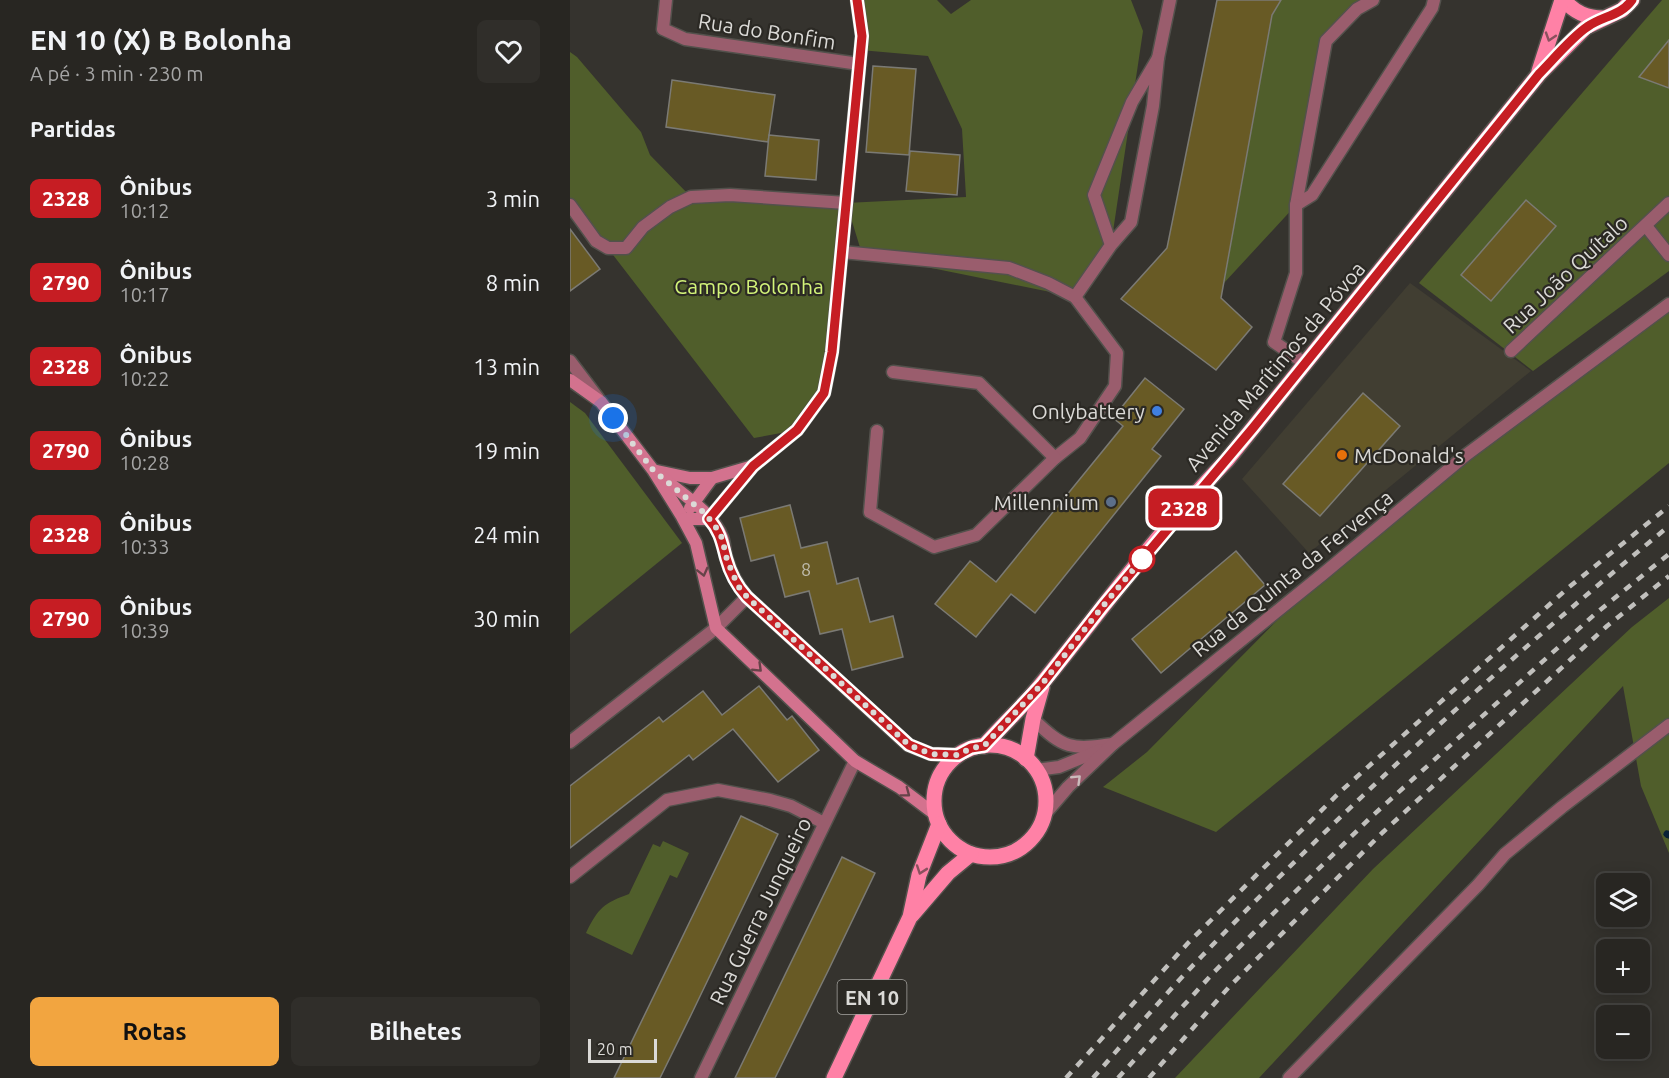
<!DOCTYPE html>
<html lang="pt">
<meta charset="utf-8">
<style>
:root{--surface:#282622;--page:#302e2a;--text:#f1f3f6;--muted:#a5a5a5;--line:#444340;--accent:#f2a540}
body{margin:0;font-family:Ubuntu,sans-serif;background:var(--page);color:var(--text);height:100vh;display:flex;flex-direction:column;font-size:22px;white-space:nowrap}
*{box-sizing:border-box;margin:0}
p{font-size:20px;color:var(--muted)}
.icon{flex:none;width:33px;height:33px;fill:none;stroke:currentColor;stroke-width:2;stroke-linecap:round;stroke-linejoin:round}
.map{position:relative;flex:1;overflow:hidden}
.details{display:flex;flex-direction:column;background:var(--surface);width:570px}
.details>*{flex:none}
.badge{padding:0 12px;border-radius:9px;font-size:21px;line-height:39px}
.controls{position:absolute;left:1026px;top:873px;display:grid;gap:12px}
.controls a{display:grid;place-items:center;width:54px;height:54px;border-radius:9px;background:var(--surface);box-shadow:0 3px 15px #0003,0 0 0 2px var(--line);font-size:30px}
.scale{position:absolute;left:18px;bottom:15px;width:69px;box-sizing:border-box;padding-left:6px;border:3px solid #dbdad7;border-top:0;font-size:16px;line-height:21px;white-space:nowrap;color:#dbdad7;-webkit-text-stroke:4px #2b2924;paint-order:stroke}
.you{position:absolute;width:30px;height:30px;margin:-15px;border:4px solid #fff;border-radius:50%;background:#1a73e8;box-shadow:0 0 0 9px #1a73e833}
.map>.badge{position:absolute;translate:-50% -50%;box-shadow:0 0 0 3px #fff}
h2{padding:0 30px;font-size:22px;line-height:54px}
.round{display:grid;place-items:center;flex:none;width:63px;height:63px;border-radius:9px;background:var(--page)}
.headline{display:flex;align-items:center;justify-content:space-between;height:102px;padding:0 30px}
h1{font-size:28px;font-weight:700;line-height:45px}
.button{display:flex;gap:12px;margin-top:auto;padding:12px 30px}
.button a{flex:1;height:69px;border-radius:9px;background:var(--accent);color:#111;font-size:24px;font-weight:700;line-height:69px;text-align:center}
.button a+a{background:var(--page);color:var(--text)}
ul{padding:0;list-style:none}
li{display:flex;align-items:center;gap:18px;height:84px;padding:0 30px}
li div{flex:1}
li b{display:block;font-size:22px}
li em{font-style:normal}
li .badge{min-width:66px;font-weight:700;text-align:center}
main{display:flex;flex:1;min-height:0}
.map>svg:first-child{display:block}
.built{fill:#413e32}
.green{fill:#505e2b}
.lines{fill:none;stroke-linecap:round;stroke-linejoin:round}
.stream{stroke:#0a2337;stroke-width:7}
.building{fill:#685a25;stroke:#7b7a74;stroke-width:1.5}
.street-casing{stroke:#53514c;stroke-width:15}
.secondary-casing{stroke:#53514c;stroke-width:15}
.primary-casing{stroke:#53514c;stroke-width:18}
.street{stroke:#9a5d6d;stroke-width:12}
.secondary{stroke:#d3728e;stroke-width:12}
.primary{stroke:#ff81a6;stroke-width:15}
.rail{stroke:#c1c0bd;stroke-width:4.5;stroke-dasharray:8 8;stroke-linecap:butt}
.oneway{stroke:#8a515e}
.oneway2{stroke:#664349}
.oneway3{stroke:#cbbbbc}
.line-casing{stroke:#fff;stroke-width:14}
.line{stroke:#c61d23;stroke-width:9}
.walk{stroke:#dbdad7;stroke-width:6;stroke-dasharray:0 10.8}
.shop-dot{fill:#3f7fe0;stroke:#2b2924;stroke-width:2}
.food-dot{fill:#e8710a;stroke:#2b2924;stroke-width:2}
.service-dot{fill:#5c6f8a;stroke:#2b2924;stroke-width:2}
.stop-dot{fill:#fff;stroke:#c61d23;stroke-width:3}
.labels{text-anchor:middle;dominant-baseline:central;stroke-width:4.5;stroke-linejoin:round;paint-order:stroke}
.number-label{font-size:18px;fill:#bebaaa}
.shield{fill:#2b2924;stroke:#a6a5a1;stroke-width:1.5}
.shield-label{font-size:20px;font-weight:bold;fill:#dbdad7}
.street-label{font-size:21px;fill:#dbdad7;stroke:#2b2924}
.park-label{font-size:21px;fill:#d3f479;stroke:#2b2924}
.poi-label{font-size:21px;fill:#dbdad7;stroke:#2b2924;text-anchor:end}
</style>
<main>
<section class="details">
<div class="headline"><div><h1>EN 10 (X) B Bolonha</h1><p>A pé · 3 min · 230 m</p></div><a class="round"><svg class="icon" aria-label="heart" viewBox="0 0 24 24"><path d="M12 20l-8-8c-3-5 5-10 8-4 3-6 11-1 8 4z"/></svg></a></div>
<h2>Partidas</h2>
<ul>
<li><span class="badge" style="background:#c61d23;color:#fff">2328</span><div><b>Ônibus</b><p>10:12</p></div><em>3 min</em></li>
<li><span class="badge" style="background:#c61d23;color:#fff">2790</span><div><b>Ônibus</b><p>10:17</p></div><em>8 min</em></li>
<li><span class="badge" style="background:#c61d23;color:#fff">2328</span><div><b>Ônibus</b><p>10:22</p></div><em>13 min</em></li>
<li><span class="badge" style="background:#c61d23;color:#fff">2790</span><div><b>Ônibus</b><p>10:28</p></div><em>19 min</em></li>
<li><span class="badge" style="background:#c61d23;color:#fff">2328</span><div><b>Ônibus</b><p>10:33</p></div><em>24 min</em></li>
<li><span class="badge" style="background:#c61d23;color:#fff">2790</span><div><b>Ônibus</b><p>10:39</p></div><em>30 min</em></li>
</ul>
<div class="button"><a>Rotas</a><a>Bilhetes</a></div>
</section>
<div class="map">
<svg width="1099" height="1078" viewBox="0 0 1099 1078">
<rect width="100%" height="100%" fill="#35332e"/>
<polygon class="built" points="840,283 961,371 739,553 672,479"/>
<g class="green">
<polygon points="286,0 367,0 381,14 401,0 561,0 573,31 541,245 505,297 292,254 277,205 254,393 227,430 184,438 0,199 0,52 7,57 71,132 80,155 121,197 276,203 396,197 392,129 358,56 290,50"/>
<polygon points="711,0 799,0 756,41 726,205 654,283 702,15"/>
<polygon points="1092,0 1099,0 1099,271 963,371 849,283"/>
<polygon points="1099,303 1099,463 646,832 533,787 577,752 753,574"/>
<polygon points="0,402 15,413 112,543 0,634"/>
<polygon points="1099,598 1099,853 1071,786 1053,686 689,1078 605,1078 803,869 1062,627"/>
<path d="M 93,841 L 119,853 L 107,878 L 100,875 L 62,955 L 16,933 C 28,908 34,903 59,894 L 83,844 L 90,847 Z"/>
</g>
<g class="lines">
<polyline class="stream" points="1097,834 1099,835"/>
</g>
<g class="building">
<polygon points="647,0 711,0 702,15 651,298 682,327 646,370 551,299 597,248"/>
<polygon points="1099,40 1099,88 1069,77"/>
<polygon points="303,66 346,69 339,155 296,152"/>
<polygon points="102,80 205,95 198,142 96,127"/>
<polygon points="199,135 249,140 246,180 195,176"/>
<polygon points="340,151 390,155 387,195 336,191"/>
<polygon points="956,200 986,226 921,301 891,275"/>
<polygon points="0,229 30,269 0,291"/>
<polygon points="575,378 614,409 582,449 591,456 465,613 441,594 406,637 365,604 400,561 426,582 553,426 543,418"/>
<polygon points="793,393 830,426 750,516 713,484"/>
<polygon points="220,505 231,548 257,542 267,584 288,578 300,622 323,616 333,657 282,670 272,629 250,634 239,591 215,597 204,555 181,561 170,518"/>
<polygon points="666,551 695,585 591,673 562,639"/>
<polygon points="189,686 217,720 222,716 249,750 208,782 163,729 123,760 119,755 0,848 0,786 89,717 93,722 133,691 152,715"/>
<polygon points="171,816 208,834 121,1015 90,1078 44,1078"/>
<polygon points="272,857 305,873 258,971 205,1078 165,1078"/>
</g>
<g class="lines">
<defs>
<g id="street">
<polyline points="96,0 93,29 115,39 289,64"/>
<polyline points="803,0 787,9 756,41 726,205 742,195 862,8 864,0"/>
<polyline points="588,58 600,0"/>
<polyline points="0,205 26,241 38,248 56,248 73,227 100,207 121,197 160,195 276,203"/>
<polyline points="726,205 726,273 704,342 736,364"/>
<polyline points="1076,226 1099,255"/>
<polyline points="272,252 439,268 478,283 505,297 547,353 545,386 510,438 485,458 406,535 364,547 300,512 307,431"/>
<polyline points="505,297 541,245 561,222 583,106 588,58 562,102 524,195 541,245"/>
<polyline points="941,351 1099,203"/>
<polyline points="0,361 28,398"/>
<polyline points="323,372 409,383 485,458"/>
<path d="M 463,719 C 494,749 501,750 543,744"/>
<polyline points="0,742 146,628 177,597"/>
<polyline points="466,770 489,767 531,750"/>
<polyline points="474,815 498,787 543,744 753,574 896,455 1099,304"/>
<polyline points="0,877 97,800 148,790 200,800 221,806 254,823"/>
<polyline points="131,1078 285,761"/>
<polyline points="719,1078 908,885 935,854 992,807 1099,725"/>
</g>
<g id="secondary">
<polyline points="0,380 31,402 83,470 111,515 126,543 146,628 285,761 329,787 366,815"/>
<polyline points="87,471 120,478 142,478 183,466"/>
<path d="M 92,477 C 112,494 142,512 152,537 C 155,544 154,553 157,560 C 161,574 168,586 177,597 L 338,745 L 361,754 L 388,755"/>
<polyline points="120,508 142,478"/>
<polyline points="114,519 139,519 183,466 227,430 254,393 262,352 292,36 287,0"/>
</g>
<g id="primary">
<path d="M 994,0 C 1005,13 1017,18 1033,18"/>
<polyline points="969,71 992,0"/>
<circle cx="420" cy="801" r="56"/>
<path d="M 414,746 C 433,724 455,705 473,682 C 533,608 590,530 657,460 L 969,74 L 1016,27 L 1052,10 L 1062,0"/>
<polyline points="456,759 463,719 472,687"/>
<polyline points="342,915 378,873 401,854"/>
<polyline points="264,1078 340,917 349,875 369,824"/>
</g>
</defs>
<use href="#street" class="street-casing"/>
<use href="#secondary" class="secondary-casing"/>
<use href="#primary" class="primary-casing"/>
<use href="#street" class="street"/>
<use href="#secondary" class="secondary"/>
<use href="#primary" class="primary"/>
<g class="rail">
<polyline points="496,1078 618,943 771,791 998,588 1099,506"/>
<path d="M 523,1078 C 559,1037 594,995 632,956 C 778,803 936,660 1099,526"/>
<polyline points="548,1078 644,972 799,819 1025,614 1099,554"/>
<polyline points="579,1078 659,987 812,833 1037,626 1099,576"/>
</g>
</g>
<defs><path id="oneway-chevron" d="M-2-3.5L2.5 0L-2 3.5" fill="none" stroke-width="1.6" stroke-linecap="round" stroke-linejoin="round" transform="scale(1.5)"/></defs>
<g class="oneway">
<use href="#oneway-chevron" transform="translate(980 37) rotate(108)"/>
<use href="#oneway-chevron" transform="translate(351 870) rotate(109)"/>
</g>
<g class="oneway2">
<use href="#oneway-chevron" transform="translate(133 572) rotate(76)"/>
<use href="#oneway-chevron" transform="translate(188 668) rotate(44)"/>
<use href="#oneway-chevron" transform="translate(336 793) rotate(37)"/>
</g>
<use class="oneway3" href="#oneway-chevron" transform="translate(507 779) rotate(-44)"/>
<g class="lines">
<defs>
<path id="line" d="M 287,0 L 292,36 L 262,352 L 254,393 L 227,430 L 183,466 L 139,519 C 150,531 152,543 156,558 C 160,573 167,586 177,597 L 339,745 L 361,754 L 388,755 L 401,748 L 414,746 L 472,684 L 533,606 L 683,428 L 969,74 C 982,61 1002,37 1017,27 C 1032,16 1051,16 1062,0"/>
</defs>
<use href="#line" class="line-casing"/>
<use href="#line" class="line"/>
<polyline class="walk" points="43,418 83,470 132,511 144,524 152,538 157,560 168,586 177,597 339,745 361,754 388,755 401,748 414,746 472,684 533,606 578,552 572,559"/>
</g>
<circle class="shop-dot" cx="587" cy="411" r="6"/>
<circle class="food-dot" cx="772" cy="455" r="6"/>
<circle class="service-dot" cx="541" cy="502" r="6"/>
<circle class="stop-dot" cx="572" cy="559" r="12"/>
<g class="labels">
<g class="number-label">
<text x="236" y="569">8</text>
</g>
<rect class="shield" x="267.5" y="980" width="69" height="34" rx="4.5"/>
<g class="shield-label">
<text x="302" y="997">EN 10</text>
</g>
<g class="street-label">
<text transform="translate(197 31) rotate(9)">Rua do Bonfim</text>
<text transform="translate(995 274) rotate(-43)">Rua João Quítalo</text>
<text transform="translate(705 366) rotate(-50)">Avenida Marítimos da Póvoa</text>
<text transform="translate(722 573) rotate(-39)">Rua da Quinta da Fervença</text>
<text transform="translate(190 911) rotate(-64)">Rua Guerra Junqueiro</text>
</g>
<g class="park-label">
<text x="179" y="286">Campo Bolonha</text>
</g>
<g class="poi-label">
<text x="575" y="411">Onlybattery</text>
<text x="784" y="455" text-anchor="start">McDonald's</text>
<text x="529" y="502">Millennium</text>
</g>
</g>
</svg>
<div class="controls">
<a><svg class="icon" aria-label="layers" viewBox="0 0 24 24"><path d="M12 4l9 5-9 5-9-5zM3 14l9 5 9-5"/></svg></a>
<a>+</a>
<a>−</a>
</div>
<div class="scale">20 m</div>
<div class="you" style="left:43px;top:418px"></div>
<b class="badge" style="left:614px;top:508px;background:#c61d23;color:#fff">2328</b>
</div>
</main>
